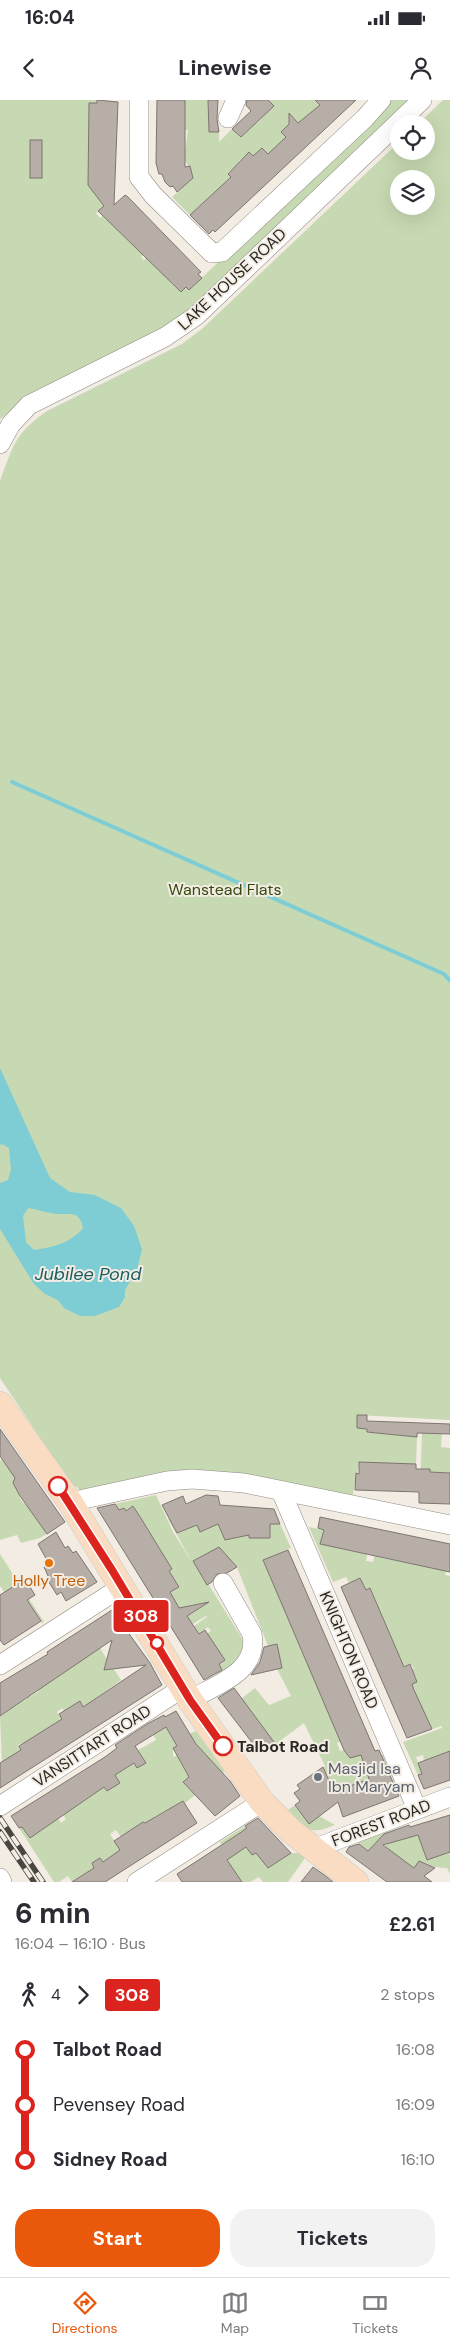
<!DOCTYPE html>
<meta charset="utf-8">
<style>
:root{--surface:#fff;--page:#f2f2f3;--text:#2b2b33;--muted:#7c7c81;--line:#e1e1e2;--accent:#ea580c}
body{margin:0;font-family:"DM Sans",sans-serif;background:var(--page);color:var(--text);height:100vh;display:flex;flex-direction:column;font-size:19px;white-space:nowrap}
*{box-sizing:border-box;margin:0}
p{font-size:16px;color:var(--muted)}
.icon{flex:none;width:28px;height:28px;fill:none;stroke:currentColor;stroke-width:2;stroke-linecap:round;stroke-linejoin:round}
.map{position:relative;height:1782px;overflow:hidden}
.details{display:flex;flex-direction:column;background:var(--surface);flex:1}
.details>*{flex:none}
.badge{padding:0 10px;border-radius:4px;font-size:18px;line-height:32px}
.tools{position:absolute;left:390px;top:15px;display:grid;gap:10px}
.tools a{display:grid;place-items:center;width:45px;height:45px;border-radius:50%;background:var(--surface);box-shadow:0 5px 20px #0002;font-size:25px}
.map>.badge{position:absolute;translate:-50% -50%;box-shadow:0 0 0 2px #fff}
.legs{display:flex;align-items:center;gap:8px;height:55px;padding:0 15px;font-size:16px}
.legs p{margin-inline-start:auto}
.overview{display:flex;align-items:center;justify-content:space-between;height:85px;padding:0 15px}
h1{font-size:28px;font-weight:700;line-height:38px}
.cta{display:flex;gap:10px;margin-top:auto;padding:10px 15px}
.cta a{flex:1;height:58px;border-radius:20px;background:var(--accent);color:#fff;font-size:20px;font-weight:700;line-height:58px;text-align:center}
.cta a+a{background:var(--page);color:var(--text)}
ul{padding:0 15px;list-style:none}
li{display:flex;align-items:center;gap:18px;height:55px;font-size:19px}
li i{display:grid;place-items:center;width:8px;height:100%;margin:0 6px;background:currentColor}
li i::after{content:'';width:12px;height:12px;margin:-6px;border:4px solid;border-radius:50%;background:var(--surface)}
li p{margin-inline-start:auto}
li:first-child i{background:linear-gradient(#0000 50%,currentColor 0)}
li:last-child i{background:linear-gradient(currentColor 50%,#0000 0)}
.status{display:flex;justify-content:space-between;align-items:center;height:35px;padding:0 25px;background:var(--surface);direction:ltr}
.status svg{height:14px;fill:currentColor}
header{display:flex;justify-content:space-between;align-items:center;height:65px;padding:0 15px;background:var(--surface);font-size:22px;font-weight:700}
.dock{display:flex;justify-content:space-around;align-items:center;height:70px;border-top:1px solid var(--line);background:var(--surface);font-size:14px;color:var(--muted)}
.dock a{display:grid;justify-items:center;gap:2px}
.dock .current{color:var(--accent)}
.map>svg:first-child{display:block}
.green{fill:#c7d9b2;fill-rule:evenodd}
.water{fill:#7ecdd5;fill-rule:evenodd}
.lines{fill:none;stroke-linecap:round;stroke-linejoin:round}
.stream{stroke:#7ecdd5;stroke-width:4}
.building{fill:#b7aea8;stroke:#7e7570}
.minor-casing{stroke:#908b83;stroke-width:20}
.major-casing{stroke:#cccbca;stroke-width:26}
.minor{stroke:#fff;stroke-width:19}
.major{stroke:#fadcc2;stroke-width:25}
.rail-casing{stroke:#4a4743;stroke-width:5.5}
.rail{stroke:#f2ece3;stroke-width:4;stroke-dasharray:11;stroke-linecap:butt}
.line-1-casing{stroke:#fff;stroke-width:11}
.line-1{stroke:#dc241f;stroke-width:8}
.stop-1-dot{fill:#fff;stroke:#dc241f;stroke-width:2.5}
.food-dot{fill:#e8710a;stroke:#f2ece3;stroke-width:2}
.worship-dot{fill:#6b7280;stroke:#f2ece3;stroke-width:2}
.labels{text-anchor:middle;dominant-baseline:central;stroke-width:4;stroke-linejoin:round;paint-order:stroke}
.street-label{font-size:16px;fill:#292724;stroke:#f2ece3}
.park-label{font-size:16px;fill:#34490e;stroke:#f2ece3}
.food-label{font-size:16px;fill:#c56008;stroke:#f2ece3}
.stop-label{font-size:16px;font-weight:bold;fill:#292724;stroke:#f2ece3;text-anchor:start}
.worship-label{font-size:16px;fill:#5b616d;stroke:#f2ece3;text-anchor:start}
.water-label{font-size:18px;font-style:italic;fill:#185b61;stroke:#f2ece3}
</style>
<div class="status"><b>16:04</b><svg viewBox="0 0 49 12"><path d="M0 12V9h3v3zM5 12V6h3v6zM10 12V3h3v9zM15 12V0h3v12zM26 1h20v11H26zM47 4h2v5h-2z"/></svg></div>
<header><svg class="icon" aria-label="back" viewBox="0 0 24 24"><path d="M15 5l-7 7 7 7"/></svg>Linewise<svg class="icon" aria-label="person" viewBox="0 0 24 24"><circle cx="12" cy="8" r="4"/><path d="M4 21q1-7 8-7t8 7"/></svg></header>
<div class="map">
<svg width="450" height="1782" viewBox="0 0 450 1782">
<rect width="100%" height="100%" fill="#f2ece3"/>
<g class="green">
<polygon points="0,0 116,0 97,0 97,3 89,3 88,77 94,82 89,86 104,106 96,113 100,118 103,116 106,120 111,115 143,155 141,157 144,160 153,151 176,177 171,183 181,192 186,187 189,190 389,0 410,0 195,204 165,229 37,290 0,319"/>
<polygon points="185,0 208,0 209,32 219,32 219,42 232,29 241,37 252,27 244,17 247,14 257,23 261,19 252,9 265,14 274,6 268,0 318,0 317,2 321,6 298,23 293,17 289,18 290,23 281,32 286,37 268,54 262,48 253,56 249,53 239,61 260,85 237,65 228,73 231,77 190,115 172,97 193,78 184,57 188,30 185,30"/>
<path d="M 443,0 L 450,0 L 450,1320 L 357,1315 L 357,1328 L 367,1329 L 367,1332 L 417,1337 L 416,1364 L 359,1363 L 352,1399 L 255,1378 L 80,1391 L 77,1387 L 72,1386 L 0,1278 L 0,381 C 13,346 15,333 47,311 L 182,244 L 203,228 L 399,42 L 399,51 L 426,51 L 426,24 L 418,24 ZM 399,79 L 426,79 L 426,106 L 399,106 Z"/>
<polygon points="422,1333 442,1334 441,1347 450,1348 450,1373 443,1372 442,1386 430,1375 430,1369 423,1369 422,1387 420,1387"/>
<polygon points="3,1359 16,1377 13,1383 21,1396 19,1397 24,1404 28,1402 31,1411 47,1434 40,1438 21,1443 17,1435 0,1440 0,1361"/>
<polygon points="156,1395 173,1432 192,1462 168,1419 171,1418 178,1433 193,1426 194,1416 200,1432 215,1425 208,1410 211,1409 225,1440 250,1424 249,1438 270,1438 270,1424 280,1424 291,1448 264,1460 341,1641 337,1643 340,1651 346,1649 350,1658 373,1651 364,1662 383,1655 395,1682 388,1670 356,1684 359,1695 334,1692 324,1670 325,1666 304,1623 269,1649 267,1647 274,1642 241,1599 255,1588 269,1605 291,1596 277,1569 282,1568 277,1544 268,1546 237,1467 219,1447 194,1461 243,1540 248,1556 217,1576 217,1573 222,1570 219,1564 225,1560 217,1549 197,1540 211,1531 208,1527 199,1534 194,1526 207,1517 206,1516 188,1527 185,1516 194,1512 190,1505 179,1511 170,1492 179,1487 177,1483 170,1487 157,1478 172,1469 163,1455 124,1425 139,1416 134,1406 126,1411 124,1408 116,1412 115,1410 118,1408 115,1404"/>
<polygon points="309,1427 324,1430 321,1444 343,1437 341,1449 367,1454 366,1461 373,1462 377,1444 380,1445 377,1457 446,1470 445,1475 450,1476 450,1651 424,1661 423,1655 416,1657 422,1674 418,1675 403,1642 442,1628 442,1626 432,1629 416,1595 406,1599 404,1594 415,1590 412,1584 417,1582 415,1576 397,1577 414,1569 411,1564 404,1567 401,1560 391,1565 384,1521 379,1510 369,1514 368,1510 378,1506 371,1489 366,1490 360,1478 349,1483 346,1477 333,1482"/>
<polygon points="0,1454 44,1522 42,1523 32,1509 10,1500 0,1486"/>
<polygon points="100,1548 108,1561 105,1567 107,1570 113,1568 121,1580 93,1600 103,1616 83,1607 80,1602 64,1611 62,1608 57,1612 67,1626 25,1648 22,1643 18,1645 25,1656 2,1664 0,1616 27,1599 20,1588 23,1586 30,1597 39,1591 33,1580"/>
<polygon points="166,1627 177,1646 173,1649 173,1657 199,1647 189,1634 196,1631 225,1671 222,1673 198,1670 184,1681 189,1687 199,1692 185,1703 189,1711 172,1722 165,1711 154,1717 162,1728 143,1722 123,1740 116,1730 110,1734 120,1750 103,1762 100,1758 92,1763 94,1768 72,1782 68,1776 59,1782 54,1782 19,1728 22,1727 30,1738 58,1718 61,1723 66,1719 56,1705 52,1690 67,1712 72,1709 66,1699 91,1696 104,1687 107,1691 120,1683 112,1669 134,1663 137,1668 146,1663 138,1650 156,1640 153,1634"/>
<path d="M 295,1705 L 309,1724 L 319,1716 L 335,1725 C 308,1736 307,1729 288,1710 Z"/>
<polygon points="245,1726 247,1728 237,1735 252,1755 257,1752 268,1767 291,1753 300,1753 305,1758 288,1782 263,1782 259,1777 250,1782 215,1782 234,1771 227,1760 230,1757 220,1742"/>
<path d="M 389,1731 L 392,1738 L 418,1735 L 421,1743 L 446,1753 L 450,1752 L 450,1774 L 447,1768 C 437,1768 429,1765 418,1767 L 416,1765 L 414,1768 L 382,1750 L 390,1741 L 383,1735 L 368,1751 L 357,1742 Z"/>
</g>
<path class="water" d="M 0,968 L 50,1078 L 70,1092 L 95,1095 L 121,1108 L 134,1126 L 142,1149 L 137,1170 L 125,1190 L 125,1197 L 119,1207 L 95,1216 L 80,1216 L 64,1208 L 58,1200 L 45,1194 L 34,1184 L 0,1129 L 0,1083 L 8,1080 L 11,1070 L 9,1048 L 2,1044 L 0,1045 ZM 28,1108 C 36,1109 43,1112 51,1113 C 66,1117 79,1107 83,1128 C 71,1143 53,1147 34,1150 L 26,1142 L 23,1116 Z"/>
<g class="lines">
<polyline class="stream" points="12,682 444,874 450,881"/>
</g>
<g class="building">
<polygon points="97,0 118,2 114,105 125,95 128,97 201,172 198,174 202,178 189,190 186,187 181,192 98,111 104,106 88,85 89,3 97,3"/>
<polygon points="157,0 185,0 185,67 190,66 193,78 177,92 173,86 170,87 165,82 162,74 159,74 156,63"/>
<polygon points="208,0 218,0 217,19 219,32 209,32"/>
<polygon points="247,0 268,0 274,6 241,37 232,29 251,11 246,5"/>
<polygon points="315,0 356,0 215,132 213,130 209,134 190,115 231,77 228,74 249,52 253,56 262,48 268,54 286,37 281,32 289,24 289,13 298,23 320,5"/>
<rect x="30" y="40" width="12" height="38"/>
<polygon points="357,1315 367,1315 367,1321 450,1324 450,1334 417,1333 417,1337 367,1332 367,1329 357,1328"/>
<polygon points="0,1329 65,1422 47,1434 20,1396 13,1383 15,1378 0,1356"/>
<polygon points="359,1362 416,1364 416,1369 430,1369 430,1372 450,1373 450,1404 419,1403 419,1392 355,1390 356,1373 359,1374"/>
<polygon points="206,1395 218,1396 220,1405 274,1409 280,1424 270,1424 270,1438 249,1438 249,1435 225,1440 218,1424 200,1432 197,1425 177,1433 162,1405 183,1396 186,1404"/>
<polygon points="115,1404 119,1410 124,1408 126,1411 133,1406 142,1420 172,1469 169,1471 179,1487 170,1492 179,1508 209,1502 187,1516 199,1534 205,1530 225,1560 219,1564 222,1570 218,1572 204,1580 97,1408"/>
<polygon points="320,1417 450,1444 450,1472 320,1444 324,1430 318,1428"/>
<polygon points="56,1432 65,1448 68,1446 73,1453 76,1451 97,1482 66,1501 61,1492 57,1495 47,1479 49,1478 44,1467 49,1464 38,1444"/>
<polygon points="219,1447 237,1467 227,1473 217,1474 212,1482 207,1485 193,1461"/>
<polygon points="288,1450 375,1651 379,1650 399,1696 343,1717 338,1702 309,1724 295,1705 300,1701 294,1693 300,1689 297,1685 323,1667 334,1692 369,1679 361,1655 350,1658 344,1650 263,1460"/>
<polygon points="360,1478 366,1490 370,1488 404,1567 410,1564 417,1582 412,1584 414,1590 432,1629 407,1638 341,1487"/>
<polygon points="25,1479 35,1495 27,1500 41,1521 4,1545 0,1540 0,1495"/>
<polygon points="112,1510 150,1563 162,1585 0,1688 0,1663 21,1650 19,1646 62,1619 59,1614 80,1601 83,1607 146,1565 104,1570 112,1540 0,1616 0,1583 48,1554 47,1552"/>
<polygon points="277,1544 282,1568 251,1575 260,1562 264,1547"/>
<polygon points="234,1588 274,1642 260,1653 218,1598"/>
<polygon points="176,1611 196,1644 230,1681 240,1696 215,1716 183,1682 189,1677 173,1648 177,1646 166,1627 135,1646 146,1663 137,1668 134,1663 115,1675 120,1683 107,1691 104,1687 30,1738 22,1727 19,1728 11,1716 105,1657 117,1648 115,1645 147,1624 164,1615 165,1617"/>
<polygon points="450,1651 450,1680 424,1689 418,1675 422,1674 418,1663"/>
<polygon points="183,1701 197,1723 105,1782 72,1782 94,1768 92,1763 100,1758 103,1762 120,1750 114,1741 143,1722 145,1723"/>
<polygon points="450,1715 450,1752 427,1760 418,1735 383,1745 414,1768 419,1761 435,1768 424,1776 432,1782 387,1782 346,1752 349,1747 359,1744 368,1751 384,1734 409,1725 410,1727"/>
<polygon points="258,1718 291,1753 268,1768 256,1753 252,1755 246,1747 227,1760 242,1782 182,1782 177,1774 237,1735 247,1728 245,1726"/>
<polygon points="313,1767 327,1777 333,1782 301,1782"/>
</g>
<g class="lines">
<defs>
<g id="minor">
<polyline points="139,0 139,77 153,95 212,153 222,152 365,18 381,0"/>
<polyline points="228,18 236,0"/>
<polyline points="0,344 11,324 29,305 165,237 196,216 422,0"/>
<polyline points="281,1391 417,1709"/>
<polyline points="70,1402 167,1381 192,1379 244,1383 450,1425"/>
<polyline points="0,1565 123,1486"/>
<path d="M 190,1600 C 217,1584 259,1572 252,1534 L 223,1483"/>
<polyline points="0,1706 184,1587"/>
<polyline points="313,1749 450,1697"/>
<polyline points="0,1778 2,1782"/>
<polyline points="137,1782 262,1702"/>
</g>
<polyline id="major" points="0,1304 70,1402 190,1600 262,1702 291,1731 356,1782"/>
</defs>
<use href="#minor" class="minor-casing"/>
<use href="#major" class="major-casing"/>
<use href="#minor" class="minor"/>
<use href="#major" class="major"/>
<defs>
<g id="rail">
<polyline points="0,1718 43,1782"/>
<polyline points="0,1732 34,1782"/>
</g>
</defs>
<use href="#rail" class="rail-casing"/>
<use href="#rail" class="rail"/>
</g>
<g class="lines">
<defs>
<polyline id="line-1" points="58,1386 112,1470 190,1600 223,1646"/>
</defs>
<use href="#line-1" class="line-1-casing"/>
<use href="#line-1" class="line-1"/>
</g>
<g class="stop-1-dot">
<circle cx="58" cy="1386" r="9"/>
<circle cx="157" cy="1543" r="6"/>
<circle cx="223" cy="1646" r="9"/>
</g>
<circle class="food-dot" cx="49" cy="1463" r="5"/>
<circle class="worship-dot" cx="318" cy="1677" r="5"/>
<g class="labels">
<g class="street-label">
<text transform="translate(232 179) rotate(-43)">LAKE HOUSE ROAD</text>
<text transform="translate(349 1550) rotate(67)">KNIGHTON ROAD</text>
<text transform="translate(92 1646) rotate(-33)">VANSITTART ROAD</text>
<text transform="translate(381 1723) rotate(-21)">FOREST ROAD</text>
</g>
<g class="park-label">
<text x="225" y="789">Wanstead Flats</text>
</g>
<g class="food-label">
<text x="49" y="1480">Holly Tree</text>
</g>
<g class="stop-label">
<text x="237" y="1646">Talbot Road</text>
</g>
<g class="worship-label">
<text x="328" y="1668">Masjid Isa<tspan x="328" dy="18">Ibn Maryam</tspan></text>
</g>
<g class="water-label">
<text x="88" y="1174">Jubilee Pond</text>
</g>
</g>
</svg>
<div class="tools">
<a><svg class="icon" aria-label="locate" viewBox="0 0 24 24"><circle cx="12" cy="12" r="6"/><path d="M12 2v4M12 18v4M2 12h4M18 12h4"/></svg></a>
<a><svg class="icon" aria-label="layers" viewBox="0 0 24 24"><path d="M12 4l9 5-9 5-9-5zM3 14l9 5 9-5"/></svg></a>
</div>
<b class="badge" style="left:141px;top:1516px;background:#dc241f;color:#fff">308</b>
</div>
<section class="details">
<div class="overview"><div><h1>6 min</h1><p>16:04 – 16:10 · Bus</p></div><b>£2.61</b></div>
<div class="legs"><svg class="icon" aria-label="walk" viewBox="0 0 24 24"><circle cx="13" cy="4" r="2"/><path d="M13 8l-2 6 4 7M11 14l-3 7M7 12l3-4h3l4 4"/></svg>4<svg class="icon" aria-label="forward" viewBox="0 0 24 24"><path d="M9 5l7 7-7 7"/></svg><b class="badge" style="background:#dc241f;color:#fff">308</b><p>2 stops</p></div>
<ul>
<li><i style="color:#dc241f"></i><b>Talbot Road</b><p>16:08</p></li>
<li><i style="color:#dc241f"></i><span>Pevensey Road</span><p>16:09</p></li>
<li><i style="color:#dc241f"></i><b>Sidney Road</b><p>16:10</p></li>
</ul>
<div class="cta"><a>Start</a><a>Tickets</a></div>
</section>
<nav class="dock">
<a class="current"><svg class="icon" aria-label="directions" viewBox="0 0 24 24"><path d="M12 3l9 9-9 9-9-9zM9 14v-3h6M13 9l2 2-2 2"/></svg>Directions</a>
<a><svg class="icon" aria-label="map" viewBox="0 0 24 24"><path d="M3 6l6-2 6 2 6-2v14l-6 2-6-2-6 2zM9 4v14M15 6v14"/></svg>Map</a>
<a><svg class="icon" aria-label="tickets" viewBox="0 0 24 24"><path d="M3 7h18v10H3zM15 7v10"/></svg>Tickets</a>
</nav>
